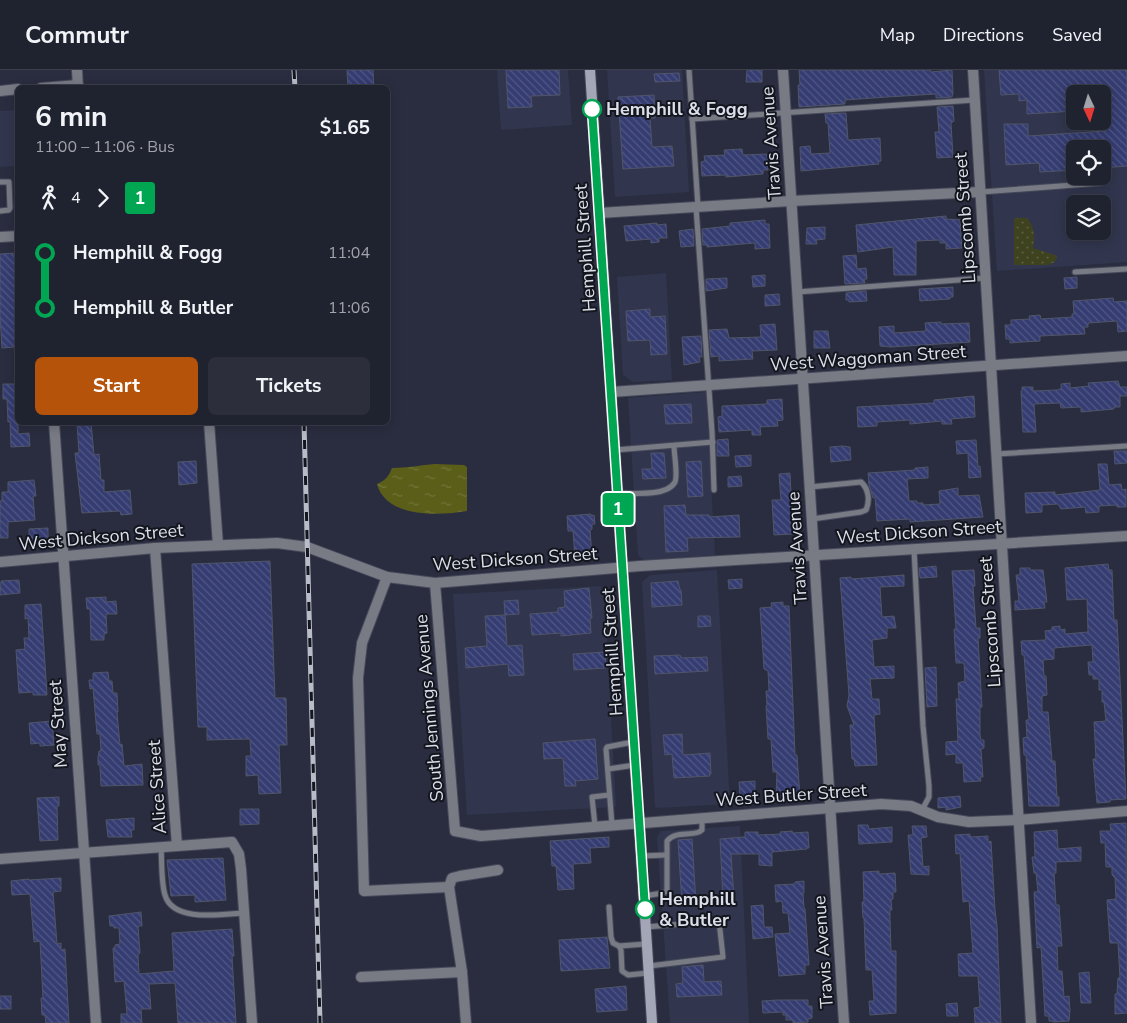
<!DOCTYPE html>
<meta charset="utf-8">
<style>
:root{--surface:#1f222f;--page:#2c2f3b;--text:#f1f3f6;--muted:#a1a4aa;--line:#3c3f4b;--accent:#b45309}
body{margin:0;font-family:"Nunito Sans",sans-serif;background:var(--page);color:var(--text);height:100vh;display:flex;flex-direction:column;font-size:19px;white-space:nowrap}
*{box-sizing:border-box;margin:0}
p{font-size:16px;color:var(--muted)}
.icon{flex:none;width:28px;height:28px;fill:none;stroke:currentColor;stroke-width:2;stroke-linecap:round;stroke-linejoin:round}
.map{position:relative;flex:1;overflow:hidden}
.sheet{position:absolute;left:15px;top:15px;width:375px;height:340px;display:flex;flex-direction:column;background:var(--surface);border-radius:8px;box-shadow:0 2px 12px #0003,0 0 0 1px var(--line)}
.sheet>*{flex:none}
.badge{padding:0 10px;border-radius:4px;font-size:18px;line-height:32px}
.needle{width:32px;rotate:176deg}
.controls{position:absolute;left:1066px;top:15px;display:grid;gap:10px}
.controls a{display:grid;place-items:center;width:45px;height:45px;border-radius:8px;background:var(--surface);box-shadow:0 2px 12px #0003,0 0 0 1px var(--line);font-size:25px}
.map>.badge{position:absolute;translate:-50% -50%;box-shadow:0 0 0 2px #fff}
.legs{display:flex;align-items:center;gap:8px;height:55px;padding:0 20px;font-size:16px}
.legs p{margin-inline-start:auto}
.headline{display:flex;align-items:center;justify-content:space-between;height:85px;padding:0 20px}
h1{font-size:28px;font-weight:700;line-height:38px}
.action{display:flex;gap:10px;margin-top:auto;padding:10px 20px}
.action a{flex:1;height:58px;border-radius:8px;background:var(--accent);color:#fff;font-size:20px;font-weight:700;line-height:58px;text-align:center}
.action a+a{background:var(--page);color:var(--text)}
ul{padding:0 20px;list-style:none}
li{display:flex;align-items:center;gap:18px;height:55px;font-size:19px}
li i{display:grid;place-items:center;width:8px;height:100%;margin:0 6px;background:currentColor}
li i::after{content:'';width:12px;height:12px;margin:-6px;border:4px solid;border-radius:50%;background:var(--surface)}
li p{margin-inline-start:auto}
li:first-child i{background:linear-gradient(#0000 50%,currentColor 0)}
li:last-child i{background:linear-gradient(currentColor 50%,#0000 0)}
header{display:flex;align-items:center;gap:30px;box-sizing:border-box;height:70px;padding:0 25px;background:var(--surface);border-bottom:1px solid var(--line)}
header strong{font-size:24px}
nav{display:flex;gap:28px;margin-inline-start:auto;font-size:18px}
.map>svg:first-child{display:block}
.built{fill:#31364e;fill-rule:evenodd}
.park{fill:url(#park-dots)}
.water{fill:url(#water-ripples)}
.building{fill:url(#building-back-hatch);stroke:#505568}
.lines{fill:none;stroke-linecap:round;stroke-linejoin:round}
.service-casing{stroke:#46495a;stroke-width:7}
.minor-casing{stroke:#46495a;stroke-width:12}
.secondary-casing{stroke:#46495a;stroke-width:12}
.service{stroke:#787b84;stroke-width:5}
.minor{stroke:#787b84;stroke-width:10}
.secondary{stroke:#a3a6b6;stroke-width:10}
.rail-casing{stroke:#b8bcc8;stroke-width:5}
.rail{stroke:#14161e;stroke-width:3;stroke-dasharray:9;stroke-linecap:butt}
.line-1-casing{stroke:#fff;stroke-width:11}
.line-1{stroke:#00a651;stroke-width:8}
.stop-1-dot{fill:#fff;stroke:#00a651;stroke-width:2.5}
.labels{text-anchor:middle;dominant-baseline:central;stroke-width:4;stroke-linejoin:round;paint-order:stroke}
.stop-label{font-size:18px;font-weight:bold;fill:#dcdfea;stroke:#14161e;text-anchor:start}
.street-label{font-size:18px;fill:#dcdfea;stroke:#14161e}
</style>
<header>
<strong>Commutr</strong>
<nav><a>Map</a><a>Directions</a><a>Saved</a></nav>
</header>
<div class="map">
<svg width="1127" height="953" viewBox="0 0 1127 953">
<defs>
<pattern id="park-dots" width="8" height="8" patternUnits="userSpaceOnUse" patternTransform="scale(1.25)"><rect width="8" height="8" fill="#3f421e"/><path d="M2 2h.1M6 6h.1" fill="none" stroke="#5a5d3f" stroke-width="1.8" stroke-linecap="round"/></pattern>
<pattern id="water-ripples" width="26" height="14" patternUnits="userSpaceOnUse" patternTransform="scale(1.25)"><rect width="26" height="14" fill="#5a5e18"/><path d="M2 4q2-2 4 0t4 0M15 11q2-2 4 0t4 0" fill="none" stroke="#71753a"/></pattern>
<pattern id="building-back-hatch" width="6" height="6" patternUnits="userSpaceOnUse" patternTransform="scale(1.25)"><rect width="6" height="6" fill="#343c71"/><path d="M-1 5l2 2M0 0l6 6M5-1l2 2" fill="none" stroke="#515885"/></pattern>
</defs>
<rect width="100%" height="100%" fill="#292d3f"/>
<g class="built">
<polygon points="497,0 568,0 572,55 501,60"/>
<polygon points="607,0 682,0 689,122 615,127"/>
<path d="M 984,0 L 1127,0 L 1127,192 L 997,201 ZM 1075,24 L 1102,24 L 1102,51 L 1075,51 ZM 1075,79 L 1102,79 L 1102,106 L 1075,106 ZM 1075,134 L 1102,134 L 1102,161 L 1075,161 Z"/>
<polygon points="17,40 17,96 0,97 0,41"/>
<polygon points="666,203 672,310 633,312 623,305 617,207"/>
<polygon points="706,322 715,485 644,490 638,485 628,328"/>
<polygon points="717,500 730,734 659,738 655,737 642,512 650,505"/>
<polygon points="601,516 605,539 616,737 467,745 453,524"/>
<polygon points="740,756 749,953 670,953 657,767 661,761"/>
</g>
<path class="park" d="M 1014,148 L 1027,148 C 1035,158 1035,166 1033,178 L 1055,185 L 1057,186 L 1055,192 L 1048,195 L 1014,195 Z"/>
<path class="water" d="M 435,394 L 464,395 L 467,397 L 467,441 C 439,446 386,448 377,414 C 385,411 389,406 392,398 C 407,398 421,395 435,394 Z"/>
<g class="building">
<polygon points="347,0 373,0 374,18 348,18"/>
<polygon points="506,0 559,0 560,25 531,26 532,37 508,38"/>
<polygon points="747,0 762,0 762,12 746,12"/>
<polygon points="799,0 930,0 931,2 952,0 953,23 952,27 936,28 936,24 887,27 845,30 845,34 799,37 798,15 800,15"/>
<polygon points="999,0 1127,0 1127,96 1102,98 1102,79 1075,79 1075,100 1040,102 1039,93 1006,95 1004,54 1028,54 1028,66 1106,61 1105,38 1102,38 1102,24 1075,24 1075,41 1027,44 1027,30 1019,31 1019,24 1001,25"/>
<polygon points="679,3 680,11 655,12 654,4"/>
<polygon points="654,25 655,48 650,48 652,77 672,76 674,96 623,99 618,27"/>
<polygon points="953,36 954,51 951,53 953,87 937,88 935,62 939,62 937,37"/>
<polygon points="846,43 848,70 880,68 881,91 878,92 879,94 801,101 800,77 810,76 811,84 830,83 828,53 826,53 825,44"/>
<polygon points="742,79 743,85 767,84 768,100 763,100 763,104 726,107 726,105 702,106 701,92 705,91 704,86 725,85 724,80"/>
<polygon points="946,146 946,149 960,150 962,178 946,179 946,173 940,173 940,170 916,171 916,205 894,205 893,177 858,182 856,155"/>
<polygon points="765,150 765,154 769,154 770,178 755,179 755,173 707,177 707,175 703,175 702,159 730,156 730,153"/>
<polygon points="657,153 657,155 666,154 667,168 659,168 659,172 651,173 651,169 626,171 624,156"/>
<polygon points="825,157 825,169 816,170 817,174 806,174 807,158"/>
<polygon points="693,159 694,176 681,177 679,161"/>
<polygon points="16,183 16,186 18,185 18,267 17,271 15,271 15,277 2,278 0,246 0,184"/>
<polygon points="856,185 857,199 866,198 867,209 864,209 865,213 845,214 843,186"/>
<polygon points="765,205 765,216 753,217 752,206"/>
<polygon points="1077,207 1077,218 1065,219 1064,208"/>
<polygon points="727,208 727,218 706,221 706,209"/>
<polygon points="953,217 953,227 950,227 950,229 920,231 919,219"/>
<polygon points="866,221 867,231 849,232 849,230 846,230 846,223"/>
<polygon points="779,224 780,235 765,236 765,225"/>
<polygon points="1113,228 1114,232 1127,231 1127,261 1118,262 1117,251 1088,253 1088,257 1084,257 1085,264 1040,266 1040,271 1022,272 1010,273 1010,269 1006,269 1005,255 1011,255 1011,250 1030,249 1029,246 1040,245 1041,249 1072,247 1072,244 1074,244 1073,231"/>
<polygon points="650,239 650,247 665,246 667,284 651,285 650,270 628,271 626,241"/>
<polygon points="941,252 941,254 969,253 970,272 891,277 880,276 879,257 894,256 894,263 926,261 925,253"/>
<polygon points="775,254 777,280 752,281 753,289 719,291 719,286 711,287 709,260 727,259 729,268 761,267 760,255"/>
<polygon points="814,261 828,261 830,278 814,278"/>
<polygon points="701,266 702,287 699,287 700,292 684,295 682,267"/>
<polygon points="1118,311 1120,317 1127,317 1127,326 1120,326 1120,337 1114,337 1114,339 1081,342 1081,337 1061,338 1060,333 1034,334 1036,362 1023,362 1021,321 1022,321 1022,317 1033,317 1033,321 1057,320 1061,319 1061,314 1070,313 1070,318 1089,316 1088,313"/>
<polygon points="3,314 18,314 18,364 29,363 30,376 11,377 10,351 8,352 7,329 3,329"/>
<polygon points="974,326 975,347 951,349 952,354 942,354 942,351 910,354 910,350 877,352 877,356 858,357 857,337 934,333 934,330"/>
<polygon points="782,329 783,350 777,351 778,356 760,357 761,365 752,365 752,360 719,362 718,347 722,346 722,336 767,334 767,330"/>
<polygon points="691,334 692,353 666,354 664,335"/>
<polygon points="91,352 94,385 99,384 101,410 104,410 104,422 130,420 132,444 121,445 120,441 82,443 75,383 79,383 77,353"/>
<polygon points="728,369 729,386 717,386 717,370"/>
<polygon points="976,370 978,397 980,396 981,407 969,408 968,383 957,384 956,371"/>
<polygon points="843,376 850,377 851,390 831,392 830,377"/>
<polygon points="1114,381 1127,381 1127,393 1115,394"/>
<polygon points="651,383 664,383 666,408 643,409 642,399 652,399"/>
<polygon points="751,385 751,396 736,397 735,386"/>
<polygon points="196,391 197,413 179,415 178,392"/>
<polygon points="701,391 703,426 688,427 686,392"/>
<polygon points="1098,394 1107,394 1109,415 1121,414 1122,420 1126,419 1126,437 1117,437 1117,435 1099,436 1099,442 1086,443 1085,437 1061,439 1058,434 1042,435 1042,442 1026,443 1025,423 1055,422 1055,425 1100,420"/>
<polygon points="928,397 928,408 907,409 909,431 917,431 917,433 923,433 923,435 940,434 939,421 958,418 958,426 979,425 983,447 910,452 910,449 877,451 875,427 873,428 869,415 868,403 915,400 915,398"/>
<polygon points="790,403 793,464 774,465 772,430 781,430 779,404"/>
<polygon points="741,406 742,416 728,417 728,407"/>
<polygon points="34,410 36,426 33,426 35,450 8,452 8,468 0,468 0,431 2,431 2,422 8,422 8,412"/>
<polygon points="685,435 686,445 709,445 709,447 739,445 740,467 687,468 688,481 666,482 664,436"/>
<polygon points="591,444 591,446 594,445 595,454 592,454 592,459 590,460 592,486 575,488 573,461 568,461 567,446"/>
<polygon points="48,458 48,473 29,474 29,459"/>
<polygon points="270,491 275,628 286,628 287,675 279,675 281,723 259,724 258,705 246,706 246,686 251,686 250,669 207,670 207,657 198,657 192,494"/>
<polygon points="1108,494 1109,500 1112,500 1114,550 1117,550 1126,729 1110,730 1110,732 1097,733 1093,689 1096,689 1094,652 1106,651 1104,632 1102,632 1102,620 1099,620 1099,609 1093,609 1093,605 1089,605 1088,592 1093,592 1092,575 1054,578 1054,589 1043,590 1044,606 1046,606 1047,625 1042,626 1042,642 1048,642 1052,691 1055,691 1057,727 1059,727 1059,736 1029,736 1026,685 1024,685 1023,668 1027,667 1026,650 1029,650 1024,585 1022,585 1021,571 1046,570 1045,561 1052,560 1052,557 1060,556 1060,560 1065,559 1065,564 1088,562 1087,529 1067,530 1065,498"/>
<polygon points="936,496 937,507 920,508 919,498"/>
<polygon points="1020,498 1030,498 1030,500 1043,500 1047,532 1044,532 1045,538 1015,540 1015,531 1019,531 1016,505 1020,505"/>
<polygon points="974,500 975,516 973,516 976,558 980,558 980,568 978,568 982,637 980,637 980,665 981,670 984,670 984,678 981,679 983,707 980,707 981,711 964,712 963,693 956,693 956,684 946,685 946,672 958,671 956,629 959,629 958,613 965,611 964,593 956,593 954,559 956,559 952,501"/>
<polygon points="904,505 904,516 880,517 882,547 894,546 896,558 887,558 887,568 872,570 874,597 894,596 894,608 870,609 872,629 879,629 880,644 874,645 877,695 855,696 854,689 852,689 850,655 854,655 847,636 849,625 840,508 851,507 851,509"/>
<polygon points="742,509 742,518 729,519 728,510"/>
<polygon points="19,510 20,523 0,525 1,511"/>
<polygon points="678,511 680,520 681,520 682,535 652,537 651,513"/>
<polygon points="589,518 592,548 590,548 591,563 561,566 561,563 532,565 530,544 558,542 558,538 565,537 564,521"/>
<polygon points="106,527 106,532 116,531 117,544 106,544 107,563 104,564 104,570 91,570 90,539 87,539 86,528"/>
<polygon points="518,530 519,544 505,545 504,531"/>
<polygon points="783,532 783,536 789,536 795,685 797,685 800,726 776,727 777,702 773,702 771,669 768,669 766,636 767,635 766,621 769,621 768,601 764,599 760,538 772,537 771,533"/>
<polygon points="41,534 47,625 33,625 33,622 19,623 16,580 25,579 24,568 29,568 28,548 25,549 25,535"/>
<polygon points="505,545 507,576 522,575 524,605 509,606 508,594 466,598 465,578 487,576 485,546"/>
<polygon points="698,546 710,546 711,556 698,557"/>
<polygon points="605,582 606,598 574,600 573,584"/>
<polygon points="680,585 681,588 707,587 708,601 655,604 654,586"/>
<polygon points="936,597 937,636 927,637 925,598"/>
<polygon points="108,602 109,611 112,611 113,623 117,623 118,642 117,642 120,675 122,674 124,696 142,694 143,715 101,716 100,695 98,695 98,687 99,681 101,681 100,664 97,664 93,618 90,619 89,610 93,610 93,603"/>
<polygon points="52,651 54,675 40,676 40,673 31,674 29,653"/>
<polygon points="682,664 683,685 710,683 711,704 709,704 710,706 674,708 672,684 665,685 663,665"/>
<polygon points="595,669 598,709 575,711 576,716 565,716 563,688 544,689 543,673"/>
<polygon points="755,711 755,725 740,726 739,712"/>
<polygon points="960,726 961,737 946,740 946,737 938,738 938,728"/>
<polygon points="59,727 59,736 57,736 58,770 40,771 37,728"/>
<polygon points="240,739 259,739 259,754 240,755"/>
<polygon points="134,748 134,760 131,760 132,767 108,767 106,750"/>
<polygon points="1126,753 1127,943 1115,944 1115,924 1117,924 1118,908 1120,908 1118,873 1110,873 1107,830 1116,829 1115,808 1112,805 1112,797 1106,797 1105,773 1101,773 1100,761 1111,761 1110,754"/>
<polygon points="858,755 868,755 869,759 892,757 892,772 859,774"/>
<polygon points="912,756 926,756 927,767 921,768 923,797 929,796 929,805 911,804 908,765 913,765"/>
<polygon points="1057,760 1058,779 1081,777 1081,791 1056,792 1056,803 1054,803 1056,835 1059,835 1062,876 1057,876 1058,901 1062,901 1064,927 1069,926 1070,940 1069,951 1053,952 1053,951 1049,951 1049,946 1045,946 1041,877 1037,878 1034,822 1038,822 1036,803 1034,803 1032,787 1035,787 1034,762"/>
<polygon points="792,761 793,763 808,762 809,778 807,778 807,779 772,782 772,796 759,795 759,784 731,784 734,829 723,829 720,769 743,767 745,767 745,762 758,762 758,765 781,764 780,762"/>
<polygon points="970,764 970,767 988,766 988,772 991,771 995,840 997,856 1001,953 975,953 974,938 980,937 978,906 959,906 958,884 973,883 969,831 963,832 960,783 956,784 955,765"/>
<polygon points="609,767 609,777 590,778 591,793 573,794 574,819 558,820 556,796 552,796 550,771"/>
<polygon points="692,769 696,833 682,834 678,770"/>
<polygon points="223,788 226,830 195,832 195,825 171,826 167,790"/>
<polygon points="879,801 879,804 895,803 896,822 893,822 893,829 891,830 892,840 890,840 890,849 891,881 896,881 896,943 870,945 869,931 874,931 872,900 866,900 864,848 863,848 862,832 864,832 863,802"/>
<polygon points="61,808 61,821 53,822 57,874 61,873 61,880 65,879 69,953 46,953 45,945 42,945 41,928 43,928 40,871 34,872 30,824 12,825 11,811 29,809 29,810"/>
<polygon points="804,811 804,823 803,823 804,838 805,839 809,895 805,895 805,904 779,906 775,864 790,863 788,843 783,843 782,831 776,832 775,815 795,814 795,812"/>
<polygon points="763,835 764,857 772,857 773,867 753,869 751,836"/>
<polygon points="141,842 142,856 138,856 140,883 138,884 139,904 174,901 172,863 232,859 234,886 232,886 236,953 178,953 175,913 149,914 151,939 141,939 142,953 121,953 121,944 127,944 124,911 115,912 113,878 115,878 115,875 120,874 119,858 114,858 114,856 110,856 109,846"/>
<polygon points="607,867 610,898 561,901 559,870"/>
<polygon points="703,895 704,912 721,911 722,925 677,927 676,914 683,913 682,897"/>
<polygon points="1089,902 1091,933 1081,933 1079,903"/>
<polygon points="626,916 627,940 597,942 595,919"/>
<rect x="0" y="926" width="11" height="13"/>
<polygon points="778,930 808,930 808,936 812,936 812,948 808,949 808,952 793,953 793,950 786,950 786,945 783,945 783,942 763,943 762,931"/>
<polygon points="957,933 958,946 947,946 946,934"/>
</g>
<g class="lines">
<defs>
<g id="service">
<polyline points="689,0 698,137"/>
<polyline points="692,49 974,30"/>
<polyline points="0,112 9,112 10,138 9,140 0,141"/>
<polyline points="981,122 1101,113"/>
<polyline points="696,137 712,362 714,420"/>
<polyline points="1075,202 1127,199"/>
<polyline points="797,222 985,208"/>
<polyline points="615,380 713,372"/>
<polyline points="996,384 1127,376"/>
<path d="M 810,417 L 861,412 C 869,419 870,431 866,440 L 861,442 L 812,449"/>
<path d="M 617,423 C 632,423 667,427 675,412 C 678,405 674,384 674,376"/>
<polyline points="914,479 923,656 929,716 929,727 922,740"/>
<polyline points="608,699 635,695"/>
<polyline points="612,755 606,679 607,677 633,672"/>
<polyline points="595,756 592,727 609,725"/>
<path d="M 161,777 C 162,791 161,812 165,825 C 173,853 223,844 244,843"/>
<polyline points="641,786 666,785"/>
<path d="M 644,826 L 663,823 L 667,821 L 667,771 C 675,761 688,766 699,762 L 702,760 L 702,748"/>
<polyline points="609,837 611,867 613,873 619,876 621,880 622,901 628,905 648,903"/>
<polyline points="646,857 719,851 723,887 649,896"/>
<polyline points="619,876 646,874"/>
</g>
<g id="minor">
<polyline points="77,0 78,18"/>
<polyline points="783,0 844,953"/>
<polyline points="973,0 1031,953"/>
<polyline points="41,18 78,15"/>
<polyline points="0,21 18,19"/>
<polyline points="599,143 791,131 980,122"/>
<polyline points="0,167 18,166"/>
<polyline points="611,322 1127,286"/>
<polyline points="54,352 96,953"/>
<polyline points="209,352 218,475"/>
<polyline points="155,478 177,776"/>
<polyline points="0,492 155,478 277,473 307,477 387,507 435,513 640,496 1127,466"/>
<polyline points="387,507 362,573 358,608 364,821 449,817"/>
<polyline points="435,513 455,761 481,766 881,734 911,736 938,747 969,752 1018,750 1127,741"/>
<polyline points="0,789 232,772 239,784 241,799 252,953"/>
<polyline points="361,907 462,902"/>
<polyline points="466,953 462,902 449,817 452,808 460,806 498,800"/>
</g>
<polyline id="secondary" points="590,0 652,953"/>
</defs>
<use href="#service" class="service-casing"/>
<use href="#minor" class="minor-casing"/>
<use href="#secondary" class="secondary-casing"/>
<use href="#service" class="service"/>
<use href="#minor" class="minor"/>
<use href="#secondary" class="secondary"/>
<defs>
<g id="rail">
<polyline points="294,0 295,18"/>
<polyline points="304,352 320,953"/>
</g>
</defs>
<use href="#rail" class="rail-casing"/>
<use href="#rail" class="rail"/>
</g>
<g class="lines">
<defs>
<polyline id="line-1" points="592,39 645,839"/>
</defs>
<use href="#line-1" class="line-1-casing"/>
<use href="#line-1" class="line-1"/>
</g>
<g class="stop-1-dot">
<circle cx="592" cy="39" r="9"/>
<circle cx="645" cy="839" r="9"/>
</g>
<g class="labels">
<g class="stop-label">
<text x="606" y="39">Hemphill &amp; Fogg</text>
<text x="659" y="829">Hemphill<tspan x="659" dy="21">&amp; Butler</tspan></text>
</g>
<g class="street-label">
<text transform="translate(771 73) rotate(-94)">Travis Avenue</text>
<text transform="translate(965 148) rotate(-94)">Lipscomb Street</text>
<text transform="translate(585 178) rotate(-94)">Hemphill Street</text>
<text transform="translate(868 288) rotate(-4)">West Waggoman Street</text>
<text transform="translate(919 462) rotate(-4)">West Dickson Street</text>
<text transform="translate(101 467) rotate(-5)">West Dickson Street</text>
<text transform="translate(797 478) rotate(-94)">Travis Avenue</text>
<text transform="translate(515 489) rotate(-4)">West Dickson Street</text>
<text transform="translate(990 552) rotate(-94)">Lipscomb Street</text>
<text transform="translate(612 582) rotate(-94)">Hemphill Street</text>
<text transform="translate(429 638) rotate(-95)">South Jennings Avenue</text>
<text transform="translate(58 654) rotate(-94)">May Street</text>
<text transform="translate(157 717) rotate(-94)">Alice Street</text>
<text transform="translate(791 725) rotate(-4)">West Butler Street</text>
<text transform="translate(823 882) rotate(-94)">Travis Avenue</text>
</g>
</g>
</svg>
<div class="controls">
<a><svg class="needle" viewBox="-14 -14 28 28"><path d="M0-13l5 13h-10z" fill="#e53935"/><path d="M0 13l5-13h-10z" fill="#a1a4aa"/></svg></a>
<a><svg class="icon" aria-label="locate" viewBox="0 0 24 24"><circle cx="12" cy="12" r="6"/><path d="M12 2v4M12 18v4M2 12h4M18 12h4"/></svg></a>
<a><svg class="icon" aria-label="layers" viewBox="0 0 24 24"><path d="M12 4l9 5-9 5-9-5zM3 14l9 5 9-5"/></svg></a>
</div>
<b class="badge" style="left:618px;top:439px;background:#00a651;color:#fff">1</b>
<section class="sheet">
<div class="headline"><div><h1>6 min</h1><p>11:00 – 11:06 · Bus</p></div><b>$1.65</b></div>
<div class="legs"><svg class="icon" aria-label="walk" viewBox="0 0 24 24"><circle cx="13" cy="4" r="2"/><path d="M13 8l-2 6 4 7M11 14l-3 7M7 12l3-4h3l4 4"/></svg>4<svg class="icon" aria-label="forward" viewBox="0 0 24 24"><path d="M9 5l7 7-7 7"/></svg><b class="badge" style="background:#00a651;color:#fff">1</b></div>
<ul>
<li><i style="color:#00a651"></i><b>Hemphill &amp; Fogg</b><p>11:04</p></li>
<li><i style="color:#00a651"></i><b>Hemphill &amp; Butler</b><p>11:06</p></li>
</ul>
<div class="action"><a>Start</a><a>Tickets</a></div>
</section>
</div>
